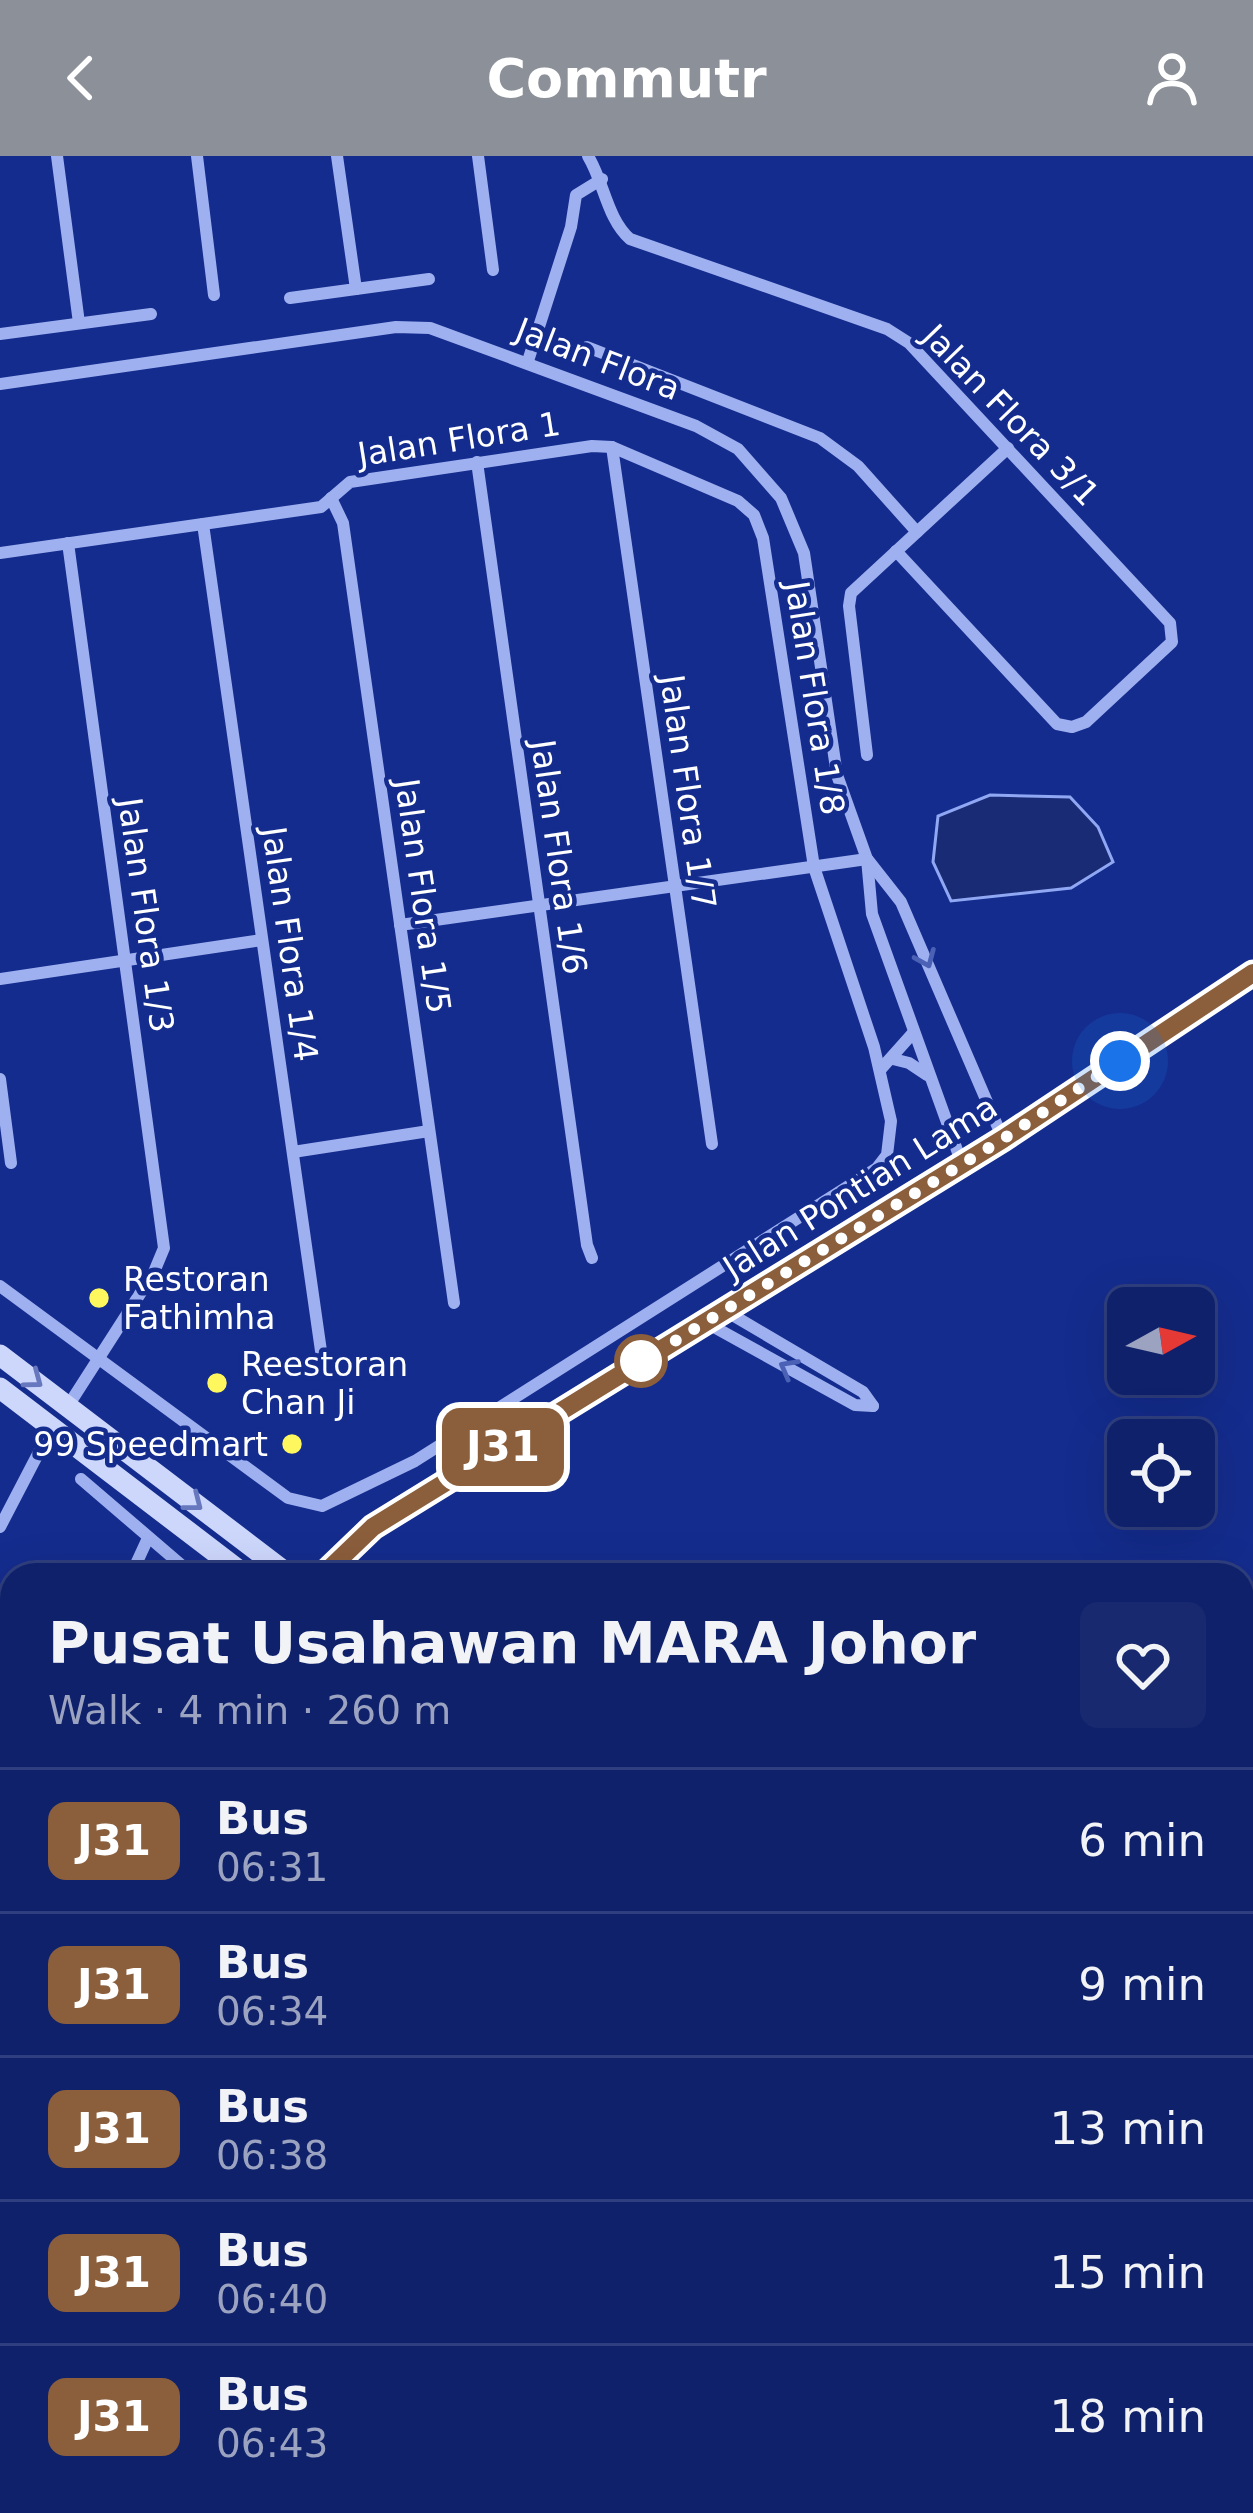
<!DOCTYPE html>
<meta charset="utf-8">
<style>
:root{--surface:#0f216a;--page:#182970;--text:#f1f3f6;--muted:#9ba3c1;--line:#2f3e7e;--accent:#8c9099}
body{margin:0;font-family:"DejaVu Sans",sans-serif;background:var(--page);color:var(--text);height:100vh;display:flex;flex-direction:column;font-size:45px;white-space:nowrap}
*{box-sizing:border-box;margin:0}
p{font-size:39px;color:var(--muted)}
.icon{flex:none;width:66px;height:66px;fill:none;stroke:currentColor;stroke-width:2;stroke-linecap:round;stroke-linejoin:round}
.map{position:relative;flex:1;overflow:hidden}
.panel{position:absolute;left:0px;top:1407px;width:1254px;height:951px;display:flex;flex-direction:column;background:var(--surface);border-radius:36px 36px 0 0;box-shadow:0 12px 48px #0002,0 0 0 3px var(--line)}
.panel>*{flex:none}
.badge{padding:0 24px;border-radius:18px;font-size:42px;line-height:78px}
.needle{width:78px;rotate:82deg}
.controls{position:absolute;left:1107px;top:1131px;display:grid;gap:24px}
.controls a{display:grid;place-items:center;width:108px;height:108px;border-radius:18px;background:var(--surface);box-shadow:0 12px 48px #0002,0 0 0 3px var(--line);font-size:60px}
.you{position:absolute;width:60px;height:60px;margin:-30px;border:9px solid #fff;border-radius:50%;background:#1a73e8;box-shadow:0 0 0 18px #1a73e833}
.map>.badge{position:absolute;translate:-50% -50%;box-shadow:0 0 0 6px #fff}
.round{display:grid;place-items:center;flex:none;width:126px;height:126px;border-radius:18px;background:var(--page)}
.head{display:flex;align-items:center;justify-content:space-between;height:204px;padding:0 48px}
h1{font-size:57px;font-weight:600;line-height:90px}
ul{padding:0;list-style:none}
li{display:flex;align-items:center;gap:36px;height:144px;padding:0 48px;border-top:3px solid var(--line)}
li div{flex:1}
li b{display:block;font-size:45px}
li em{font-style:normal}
li .badge{min-width:132px;font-weight:700;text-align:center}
header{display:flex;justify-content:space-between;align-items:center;height:156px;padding:0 48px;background:var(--accent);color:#fff;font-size:54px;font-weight:600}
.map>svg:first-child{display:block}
.water{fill:#1a2b75;stroke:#90a7f3;stroke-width:3}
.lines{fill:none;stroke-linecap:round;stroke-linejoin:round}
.street{stroke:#9eb0f0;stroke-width:12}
.secondary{stroke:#cdd6fb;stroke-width:21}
.highway{stroke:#fff;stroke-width:27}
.oneway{stroke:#4b61b5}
.oneway2{stroke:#6778be}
.line-casing{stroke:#fff;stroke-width:27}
.line{stroke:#8b5e3c;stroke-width:18}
.walk{stroke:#fff;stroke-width:12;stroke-dasharray:0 21.6}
.poi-dot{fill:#fff75e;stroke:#142c8d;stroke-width:4.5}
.stop-dot{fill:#fff;stroke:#8b5e3c;stroke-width:6}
.labels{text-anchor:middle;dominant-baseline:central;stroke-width:9;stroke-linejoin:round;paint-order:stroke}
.street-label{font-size:33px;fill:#fff;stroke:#142c8d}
.poi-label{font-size:33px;fill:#fff;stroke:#142c8d;text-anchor:start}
</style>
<header><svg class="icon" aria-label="back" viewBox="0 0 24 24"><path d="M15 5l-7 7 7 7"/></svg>Commutr<svg class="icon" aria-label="person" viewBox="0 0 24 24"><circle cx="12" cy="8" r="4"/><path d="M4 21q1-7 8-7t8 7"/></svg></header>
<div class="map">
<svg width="1253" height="2357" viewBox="0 0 1253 2357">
<rect width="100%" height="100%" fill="#142c8d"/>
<polygon class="water" points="990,639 1070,641 1098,671 1113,706 1071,732 951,745 933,706 938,660"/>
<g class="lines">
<g class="street">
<polyline points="57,0 79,167"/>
<polyline points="197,0 214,139"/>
<polyline points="478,0 493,114"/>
<path d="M 588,0 C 604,26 607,63 630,83 L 887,173 L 909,187 L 1170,467 L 1172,486 L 1086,566 L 1072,571 L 1057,568 L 896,395"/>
<polyline points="356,133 429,123"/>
<polyline points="290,142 356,133 337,0"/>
<polyline points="0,178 151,158"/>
<polyline points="587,191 820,282 858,310 917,376"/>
<polyline points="528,205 571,71 576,39 602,23"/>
<polyline points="0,228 396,171 430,172 696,270 738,293 781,342 804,397 837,619 867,703 872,758 962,1008"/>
<polyline points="612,291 712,988"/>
<polyline points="477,306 587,1089 592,1102"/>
<polyline points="331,342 343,367 454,1147"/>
<polyline points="203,368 324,1216"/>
<polyline points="68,387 164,1092 154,1116 68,1250"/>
<polyline points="0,397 321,351 350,326 592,290 612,291 738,345 754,359 763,382 814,711 874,891 891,965 887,999 877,1012 415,1305 322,1350 288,1342 0,1130"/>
<polyline points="867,599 849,450 851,437 1008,292"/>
<polyline points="868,704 901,746 1003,983"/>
<polyline points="400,769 867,703"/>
<polyline points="0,823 262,784"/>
<polyline points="893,903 909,907 927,919"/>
<polyline points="880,914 913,877"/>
<polyline points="0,923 11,1007"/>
<polyline points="293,996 429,975"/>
<polyline points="724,1154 863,1236 873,1250"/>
<polyline points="705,1166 855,1249 873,1250"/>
<polyline points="81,1323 193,1419"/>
<polyline points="0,1371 52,1271"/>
<polyline points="131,1419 148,1382"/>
<polyline points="0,1573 12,1578"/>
<polyline points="0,1712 12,1685"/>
<polyline points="0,1851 12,1855"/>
<polyline points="0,2043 12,2022"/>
<polyline points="1108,2346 1113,2357"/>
</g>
<g class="secondary">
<polyline points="0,1199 289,1419"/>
<polyline points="0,1232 245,1419"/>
<polyline points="323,1419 373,1371 1003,983 1253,817"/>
<polyline points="1242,1914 1253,1915"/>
<polyline points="0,2114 12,2096"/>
<polyline points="830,2357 837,2346"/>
</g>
<g class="highway">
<polyline points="1242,1492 1253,1476"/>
<polyline points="1242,1545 1253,1529"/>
<polyline points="670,2357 677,2346"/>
<polyline points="713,2357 720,2346"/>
</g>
</g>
<defs><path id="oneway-chevron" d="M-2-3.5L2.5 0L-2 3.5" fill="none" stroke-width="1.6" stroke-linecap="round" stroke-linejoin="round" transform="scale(3)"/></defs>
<g class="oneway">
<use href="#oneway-chevron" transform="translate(926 803) rotate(67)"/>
<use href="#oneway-chevron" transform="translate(788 1212) rotate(-151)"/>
</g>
<g class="oneway2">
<use href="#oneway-chevron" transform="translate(34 1224) rotate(37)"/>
<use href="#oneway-chevron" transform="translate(194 1347) rotate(38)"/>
</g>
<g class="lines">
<defs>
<polyline id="line" points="323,1419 373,1371 1003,983 1253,817"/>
</defs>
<use href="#line" class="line-casing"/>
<use href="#line" class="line"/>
<polyline class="walk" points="641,1205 631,1212 1003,983 1120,905"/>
</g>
<g class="poi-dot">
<circle cx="99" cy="1142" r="12"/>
<circle cx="217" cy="1227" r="12"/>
<circle cx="292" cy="1288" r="12"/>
</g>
<circle class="stop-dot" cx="641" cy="1205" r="24"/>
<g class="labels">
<g class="street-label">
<text transform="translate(598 203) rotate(21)">Jalan Flora</text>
<text transform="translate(1011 259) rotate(46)">Jalan Flora 3/1</text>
<text transform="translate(459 283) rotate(-9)">Jalan Flora 1</text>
<text transform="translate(815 542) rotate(81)">Jalan Flora 1/8</text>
<text transform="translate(688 636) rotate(82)">Jalan Flora 1/7</text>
<text transform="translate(559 701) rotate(82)">Jalan Flora 1/6</text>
<text transform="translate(423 740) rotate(82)">Jalan Flora 1/5</text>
<text transform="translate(146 759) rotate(82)">Jalan Flora 1/3</text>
<text transform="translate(290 788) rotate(82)">Jalan Flora 1/4</text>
<text transform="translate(860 1031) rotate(-32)">Jalan Pontian Lama</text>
</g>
<g class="poi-label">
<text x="123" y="1123">Restoran<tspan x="123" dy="38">Fathimha</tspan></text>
<text x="241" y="1208">Reestoran<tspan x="241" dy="38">Chan Ji</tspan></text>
<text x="268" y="1288" text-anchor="end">99 Speedmart</text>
</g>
</g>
</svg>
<div class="controls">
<a><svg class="needle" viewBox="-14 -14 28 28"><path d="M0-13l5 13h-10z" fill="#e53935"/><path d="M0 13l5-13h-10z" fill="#9ba3c1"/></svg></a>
<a><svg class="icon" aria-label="locate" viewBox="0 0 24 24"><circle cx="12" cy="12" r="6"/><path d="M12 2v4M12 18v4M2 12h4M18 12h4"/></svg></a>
</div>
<div class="you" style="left:1120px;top:905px"></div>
<b class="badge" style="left:503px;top:1291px;background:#8b5e3c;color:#fff">J31</b>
<section class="panel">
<div class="head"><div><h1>Pusat Usahawan MARA Johor</h1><p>Walk · 4 min · 260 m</p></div><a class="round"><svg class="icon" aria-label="heart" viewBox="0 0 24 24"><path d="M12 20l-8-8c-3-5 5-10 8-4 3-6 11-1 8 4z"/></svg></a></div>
<ul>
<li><span class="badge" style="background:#8b5e3c;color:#fff">J31</span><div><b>Bus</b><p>06:31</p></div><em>6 min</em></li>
<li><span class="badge" style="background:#8b5e3c;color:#fff">J31</span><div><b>Bus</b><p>06:34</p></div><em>9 min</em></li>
<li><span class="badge" style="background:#8b5e3c;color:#fff">J31</span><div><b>Bus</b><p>06:38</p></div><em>13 min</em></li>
<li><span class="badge" style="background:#8b5e3c;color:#fff">J31</span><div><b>Bus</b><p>06:40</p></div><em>15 min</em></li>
<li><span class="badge" style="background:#8b5e3c;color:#fff">J31</span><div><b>Bus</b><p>06:43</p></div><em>18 min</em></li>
</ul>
</section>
</div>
